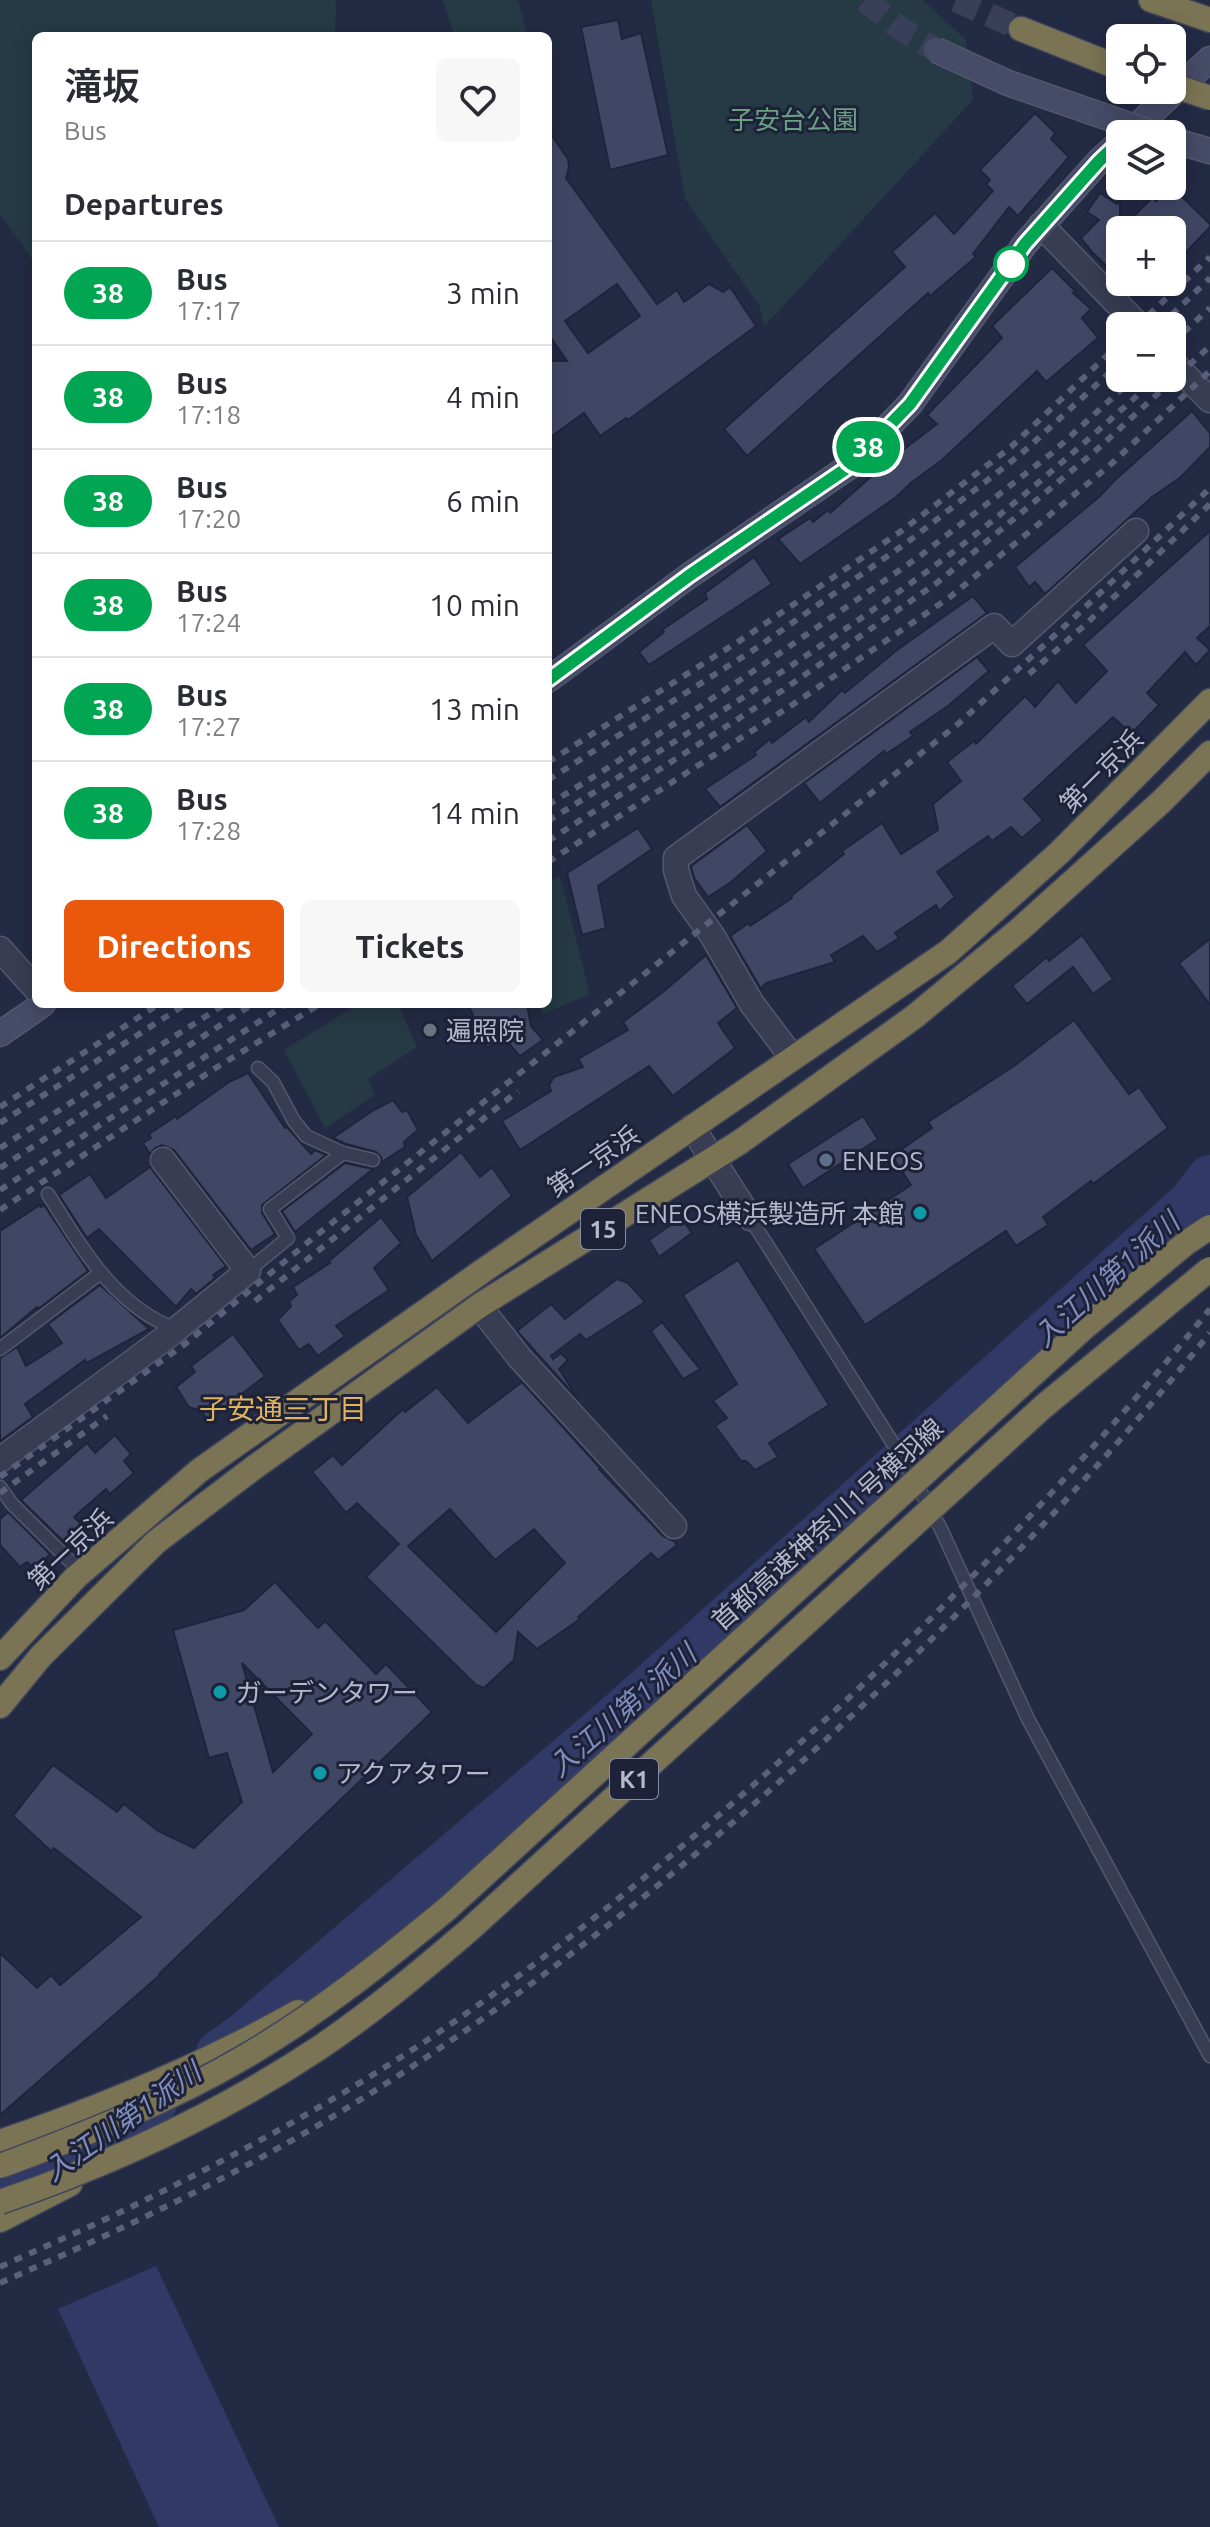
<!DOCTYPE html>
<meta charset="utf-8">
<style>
:root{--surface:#fff;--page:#f7f7f7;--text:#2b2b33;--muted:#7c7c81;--line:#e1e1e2;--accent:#ea580c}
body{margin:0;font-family:Ubuntu,"Noto Sans JP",sans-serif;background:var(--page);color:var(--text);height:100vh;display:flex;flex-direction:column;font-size:30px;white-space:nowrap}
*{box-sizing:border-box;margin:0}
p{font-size:26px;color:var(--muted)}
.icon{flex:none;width:44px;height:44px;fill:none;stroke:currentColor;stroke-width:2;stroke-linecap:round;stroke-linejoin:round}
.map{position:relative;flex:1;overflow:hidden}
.side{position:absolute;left:32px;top:32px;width:520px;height:976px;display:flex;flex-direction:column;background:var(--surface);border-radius:12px;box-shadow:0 4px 20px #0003}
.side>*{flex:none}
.badge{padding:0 16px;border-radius:26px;font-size:28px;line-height:52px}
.fabs{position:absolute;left:1106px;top:24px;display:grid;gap:16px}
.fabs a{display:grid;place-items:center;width:80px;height:80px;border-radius:12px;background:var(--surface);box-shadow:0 4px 20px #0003;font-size:40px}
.map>.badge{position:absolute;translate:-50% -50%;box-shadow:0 0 0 4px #fff}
h2{padding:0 32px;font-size:30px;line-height:72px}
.round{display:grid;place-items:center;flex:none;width:84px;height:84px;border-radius:12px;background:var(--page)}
.summary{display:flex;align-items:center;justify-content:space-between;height:136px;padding:0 32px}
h1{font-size:38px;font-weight:600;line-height:60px}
.cta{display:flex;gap:16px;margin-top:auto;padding:16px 32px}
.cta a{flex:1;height:92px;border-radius:12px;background:var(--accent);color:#fff;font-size:32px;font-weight:600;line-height:92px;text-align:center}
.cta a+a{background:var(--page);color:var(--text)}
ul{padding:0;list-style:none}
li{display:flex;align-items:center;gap:24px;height:104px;padding:0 32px;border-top:2px solid var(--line)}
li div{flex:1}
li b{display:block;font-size:30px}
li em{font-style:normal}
li .badge{min-width:88px;font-weight:700;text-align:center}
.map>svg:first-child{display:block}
.green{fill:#253a45}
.water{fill:#313a67}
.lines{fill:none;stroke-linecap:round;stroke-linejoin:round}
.river{stroke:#313a67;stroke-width:46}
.building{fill:#404765;stroke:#1f243b;stroke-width:2;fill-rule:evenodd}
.secondary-tunnel{stroke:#393f59;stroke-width:24;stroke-dasharray:24 12;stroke-linecap:butt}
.highway-tunnel{stroke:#393f59;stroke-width:24;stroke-dasharray:24 12;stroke-linecap:butt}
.lane-casing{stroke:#53586e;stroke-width:15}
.street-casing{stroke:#53586e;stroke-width:27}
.secondary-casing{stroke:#53586e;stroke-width:27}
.highway-casing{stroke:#40455b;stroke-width:27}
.lane{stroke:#383d53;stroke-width:12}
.street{stroke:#383d53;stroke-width:24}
.secondary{stroke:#464b67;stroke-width:24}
.highway{stroke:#7a7454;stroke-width:24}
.rail{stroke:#5a607b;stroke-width:6;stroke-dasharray:8 8;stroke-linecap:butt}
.secondary-bridge-casing{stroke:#53586e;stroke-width:27;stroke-linecap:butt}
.highway-bridge-casing{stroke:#40455b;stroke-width:27;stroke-linecap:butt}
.secondary-bridge{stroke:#464b67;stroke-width:24}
.highway-bridge{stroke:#7a7454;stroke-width:24}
.line-casing{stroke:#fff;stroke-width:18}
.line{stroke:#00a651;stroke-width:12}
.stop-dot{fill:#fff;stroke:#00a651;stroke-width:4}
.worship-dot{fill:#6b7280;stroke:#1d2239;stroke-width:3}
.service-dot{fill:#5c6f8a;stroke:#1d2239;stroke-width:3}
.culture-dot{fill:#0f9aa8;stroke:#1d2239;stroke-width:3}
.labels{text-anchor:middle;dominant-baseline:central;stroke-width:6;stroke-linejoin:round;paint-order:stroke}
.shield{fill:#1d2239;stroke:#878ca1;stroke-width:2}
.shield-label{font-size:24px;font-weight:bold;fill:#b5b9cd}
.park-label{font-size:26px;fill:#6aa183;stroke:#1d2239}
.street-label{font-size:26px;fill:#b5b9cd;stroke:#1d2239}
.poi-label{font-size:26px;fill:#b5b9cd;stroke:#1d2239;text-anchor:start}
.water-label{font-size:28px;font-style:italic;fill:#818dbc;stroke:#1d2239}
.neighbourhood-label{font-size:28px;fill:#e1b35c;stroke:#1d2239}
</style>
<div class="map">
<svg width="1210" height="2527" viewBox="0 0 1210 2527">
<rect width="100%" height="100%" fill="#232a44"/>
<g class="green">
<polygon points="0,0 336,0 335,36 36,36 36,265 0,214"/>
<polygon points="443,0 518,0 528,36 454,36"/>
<polygon points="651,0 923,0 966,40 973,100 764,327 760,307 685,199"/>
<polygon points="560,876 590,994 543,1014 539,1004 548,1004 548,883"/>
<polygon points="359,1004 398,1004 417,1047 368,1079 375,1095 325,1128 284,1050"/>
</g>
<polygon class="water" points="156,2266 279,2527 159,2527 58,2309"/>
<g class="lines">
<g class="river">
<polyline points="219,2053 243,2036 619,1715 1190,1204 1210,1178"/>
<polyline points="18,2190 71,2164 155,2101"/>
</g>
</g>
<g class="building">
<polygon points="618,20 622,39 641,33 668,155 610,170 581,27"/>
<polygon points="1035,113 1055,133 1051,139 1069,157 1018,216 1009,207 973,254 976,257 930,296 928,293 747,456 724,429 905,267 892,252 935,213 954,234 993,191 986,184 990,180 980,170"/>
<path d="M 548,130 L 568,159 L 569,167 L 566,178 L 657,304 L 677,290 L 684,302 L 709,284 L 723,292 L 730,287 L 756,326 L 628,420 L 626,418 L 600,436 L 584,413 L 548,439 L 548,361 L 567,361 L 548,334 ZM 617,284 L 640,316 L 588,353 L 565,321 Z"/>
<polygon points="1169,189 1177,192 1210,224 1210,227 1172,267 1172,230 1120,230 1120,279 1093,253 1081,238 1099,220 1087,212 1100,193 1117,204 1120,201 1120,230 1153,197 1156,201"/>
<polygon points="1052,268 1075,291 1073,293 1091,309 1082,318 1098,338 1046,382 1037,371 942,460 912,482 895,498 800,564 778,539 810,518 813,522 828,510 830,513 891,459 937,424 927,415 1002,338 992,326"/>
<polygon points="1192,411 1210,433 1210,447 1181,477 1152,497 1045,594 1035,582 1029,587 1015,567 1100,496 1115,480"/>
<polygon points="1210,531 1210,626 1197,638 1210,650 1196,665 1185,652 1147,693 1159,705 1131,734 1113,717 1024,799 1043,820 1022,838 1011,827 992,841 988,836 937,872 955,897 939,911 936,905 895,933 899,938 877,952 863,936 831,955 835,962 766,983 761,989 730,936 749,923 750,926 792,898 791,896 844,854 842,851 882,823 901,854 938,830 933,804 961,781 947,762 974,741 976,744 1025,696 1035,707 1058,681 1076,703 1107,671 1083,645"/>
<polygon points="754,557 772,584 649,665 639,652 664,632 662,630 707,599 705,593"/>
<polygon points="973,596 987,613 720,807 705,789 756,755 754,752 770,739 772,743 806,717 809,722 842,690 845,693 897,650"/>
<polygon points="977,657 989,671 948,706 910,732 913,736 886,754 884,751 820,803 804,783"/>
<polygon points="747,825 767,851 731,882 708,897 694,878 691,866"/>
<polygon points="638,828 652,849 598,886 606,928 582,935 567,873"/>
<polygon points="1082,935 1113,979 1093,994 1073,967 1027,1004 1012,986 1047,957 1049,961"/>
<polygon points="1210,939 1210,1005 1179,963"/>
<polygon points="706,955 737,1008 718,1023 735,1048 673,1096 649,1066 520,1150 502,1121 551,1091 549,1085 554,1077 583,1067 578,1059 628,1030 623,1022 663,992"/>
<polygon points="468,1004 527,1004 531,1026 543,1040 520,1056 505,1039 487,1048"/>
<polygon points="1074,1020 1129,1094 1139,1087 1168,1128 1093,1184 1091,1181 1043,1217 1048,1225 1016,1246 1006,1231 865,1325 814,1249 911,1185 892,1156 932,1128 928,1122 1014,1066"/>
<polygon points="248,1073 285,1128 287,1127 311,1154 315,1150 326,1155 262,1205 262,1213 275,1234 251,1250 174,1150 162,1145 155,1148 150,1154 143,1143 151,1138 149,1134 176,1116 177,1119 229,1082"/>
<polygon points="393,1100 402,1112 407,1110 418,1130 404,1142 405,1147 382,1162 381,1157 376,1152 346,1144 333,1138 372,1111"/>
<polygon points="863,1116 878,1139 803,1188 788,1164"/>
<polygon points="461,1152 480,1177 492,1167 512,1196 432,1261 416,1235 407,1197"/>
<polygon points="345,1163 373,1169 295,1232 282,1211"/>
<polygon points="150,1167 226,1266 213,1275 215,1278 196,1294 191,1289 176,1307 99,1229 87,1238 59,1195 90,1174 106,1198"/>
<polygon points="40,1205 41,1207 44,1205 88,1271 38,1309 37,1307 0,1338 0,1231"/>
<polygon points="381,1217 401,1243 374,1268 389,1290 336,1326 345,1336 318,1356 309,1344 299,1350 278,1320 291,1306 289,1301 297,1295 293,1287 330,1263 329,1261"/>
<polygon points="681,1218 692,1233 659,1257 649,1240"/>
<polygon points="738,1260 829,1405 769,1443 778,1457 755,1470 746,1461 741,1461 715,1426 727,1418 713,1401 737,1384 683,1295"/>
<polygon points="617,1279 628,1283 645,1302 586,1340 580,1334 551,1356 553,1359 561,1353 568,1360 559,1369 579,1400 517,1331 551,1304 565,1319"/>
<polygon points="100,1285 149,1329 87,1363 85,1360 25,1404 33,1417 0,1441 0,1358 17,1347 26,1366 62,1343 48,1324"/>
<polygon points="662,1322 700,1369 683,1379 651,1331"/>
<polygon points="233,1334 265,1376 208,1420 201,1411 189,1407 176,1387 195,1372 191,1366"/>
<path d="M 522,1382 L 600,1468 L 599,1469 L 663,1536 L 674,1541 L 677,1545 L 658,1560 L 651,1553 L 578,1617 L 580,1619 L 537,1649 L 518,1632 L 514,1660 L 484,1688 L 476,1685 L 366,1577 L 399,1544 L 357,1503 L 346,1513 L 312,1472 L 333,1455 L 342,1465 L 403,1409 L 405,1412 L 437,1387 L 468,1423 ZM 450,1509 L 495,1560 L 534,1529 L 565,1563 L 496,1632 L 408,1546 Z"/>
<polygon points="115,1435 131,1454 124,1461 134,1473 110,1494 106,1489 74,1517 81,1524 63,1541 21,1500 87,1443 95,1453"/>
<polygon points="8,1512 50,1554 36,1570 27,1562 20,1567 0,1545 0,1519"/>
<path d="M 275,1582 L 318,1628 L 325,1621 L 376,1674 L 386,1664 L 432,1712 L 159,1974 L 160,1975 L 0,2115 L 0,1953 L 37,1988 L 51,1975 L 60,1985 L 141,1917 L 54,1848 L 51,1851 L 13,1816 L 53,1765 L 117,1812 L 124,1804 L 158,1831 L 194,1848 L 242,1802 L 227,1753 L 209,1758 L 173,1630 L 244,1610 ZM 242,1663 L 312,1734 L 273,1772 Z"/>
</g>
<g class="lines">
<polyline class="secondary-tunnel" points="865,0 898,27 936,50"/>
<polyline class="highway-tunnel" points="956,0 1021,29"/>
<defs>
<g id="lane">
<polyline points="258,1068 273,1082 294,1121 306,1136 343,1153 373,1160"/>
<path d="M 48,1194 C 82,1248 114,1306 176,1329"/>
<polyline points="750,1218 901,1456 941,1529 1028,1719 1210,2056"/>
<polyline points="248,1271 288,1238 270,1209 343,1153"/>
<polyline points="0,1349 99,1274"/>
<polyline points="0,1487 12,1504 81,1572"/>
</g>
<g id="street">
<polyline points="1041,225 1139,326"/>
<polyline points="1172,362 1210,400"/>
<polyline points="0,949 36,989"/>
<polyline points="792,1057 752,1004 712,935 684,896 676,870 676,858 994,626 1012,644 1136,531"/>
<polyline points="692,1127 750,1218"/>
<polyline points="479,1306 519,1357 674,1526"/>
<polyline points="0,1460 173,1332 248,1271 163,1160"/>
</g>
<g id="secondary">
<polyline points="1128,134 1210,59"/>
<polyline points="1172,140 1210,151"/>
<polyline points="548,680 690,575 850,466 910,404 1025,244 1099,161 1120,142"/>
<polyline points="0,1034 43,1004"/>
</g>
<g id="highway">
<polyline points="1151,0 1210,20"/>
<polyline points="1021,29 1120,68"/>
<polyline points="0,1658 76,1577 200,1470 487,1268 948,952 1059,853 1210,701"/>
<polyline points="0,1706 41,1656 156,1542 252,1469 479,1306 740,1142 914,1017 1019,930 1161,802 1210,753"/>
<path d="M 0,2142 C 103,2107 204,2065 298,2012"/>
<polyline points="0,2220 70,2184"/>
</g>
</defs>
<use href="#lane" class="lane-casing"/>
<use href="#street" class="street-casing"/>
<use href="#secondary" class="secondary-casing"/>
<use href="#highway" class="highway-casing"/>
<use href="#lane" class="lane"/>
<use href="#street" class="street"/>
<use href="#secondary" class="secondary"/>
<use href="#highway" class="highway"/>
<g class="rail">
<polyline points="1137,326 1210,257"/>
<polyline points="1160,326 1210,278"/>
<polyline points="1172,343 1210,308"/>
<polyline points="1029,674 1085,625 1210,504"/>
<polyline points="548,762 747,636 900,532 1011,447 1120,343"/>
<polyline points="548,780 755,649 909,541 1021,454 1120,363"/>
<polyline points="548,805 606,769 764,664 920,556 1052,453 1134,378"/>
<path d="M 548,821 C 677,741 806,659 929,570 C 1009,511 1083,444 1157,378"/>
<polyline points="548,841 783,690 938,582 1093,453 1210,346"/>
<polyline points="548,862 792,705 950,597 1109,466 1210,371"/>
<polyline points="0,1107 159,1004"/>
<polyline points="0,1123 186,1004"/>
<polyline points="0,1148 225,1004"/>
<polyline points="0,1168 253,1004"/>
<polyline points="0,1190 286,1004"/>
<polyline points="0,1210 214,1069 320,1004"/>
<polyline points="255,1301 518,1091"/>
<polyline points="0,1477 185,1344 313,1238 958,724 1079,613 1210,488"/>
<polyline points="0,1493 107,1416"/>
<path d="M 0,2267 C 45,2246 91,2227 135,2205 C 231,2158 326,2106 415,2048 C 522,1978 623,1897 720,1814 C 898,1660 1062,1492 1210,1309"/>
<path d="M 0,2283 C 121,2230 242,2173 355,2103 C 517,2003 666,1884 807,1757 C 951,1626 1087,1485 1210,1333"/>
</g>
<defs>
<polyline id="secondary-bridge" points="936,50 1008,83 1155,134"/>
<g id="highway-bridge">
<polyline points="1172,85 1210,98"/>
<path d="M 0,2166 C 84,2135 168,2102 246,2056 C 319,2013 384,1961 448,1908 L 1086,1326 L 1186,1243 L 1210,1227"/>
<path d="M 0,2202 C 111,2164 221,2113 319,2048 C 371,2013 420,1972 468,1931 L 1044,1406 L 1210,1269"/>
</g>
</defs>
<use href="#secondary-bridge" class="secondary-bridge-casing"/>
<use href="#highway-bridge" class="highway-bridge-casing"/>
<use href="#secondary-bridge" class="secondary-bridge"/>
<use href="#highway-bridge" class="highway-bridge"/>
</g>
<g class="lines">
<defs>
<polyline id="line" points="548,680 690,575 850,466 910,404 1025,244 1099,161 1120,141"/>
</defs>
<use href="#line" class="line-casing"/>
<use href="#line" class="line"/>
</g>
<circle class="stop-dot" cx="1011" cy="264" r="16"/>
<circle class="worship-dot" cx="430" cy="1030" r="8"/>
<circle class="service-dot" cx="826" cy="1160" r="8"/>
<g class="culture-dot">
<circle cx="920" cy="1213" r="8"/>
<circle cx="220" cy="1692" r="8"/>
<circle cx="320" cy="1773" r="8"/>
</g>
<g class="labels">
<g class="shield">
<rect x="581" y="1209" width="44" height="40" rx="6"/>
<rect x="610" y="1759" width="48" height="40" rx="6"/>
</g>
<g class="shield-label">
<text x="603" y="1229">15</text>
<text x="634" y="1779">K1</text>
</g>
<g class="park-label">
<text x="793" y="119">子安台公園</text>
</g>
<g class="street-label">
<text transform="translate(1101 771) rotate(-45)">第一京浜</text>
<text transform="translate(593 1161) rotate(-34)">第一京浜</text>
<text transform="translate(827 1524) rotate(-42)">首都高速神奈川1号横羽線</text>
<text transform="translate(70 1549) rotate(-43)">第一京浜</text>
</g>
<g class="poi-label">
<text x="446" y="1030">遍照院</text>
<text x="842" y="1160">ENEOS</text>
<text x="904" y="1213" text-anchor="end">ENEOS横浜製造所 本館</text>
<text x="236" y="1692">ガーデンタワー</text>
<text x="336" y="1773">アクアタワー</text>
</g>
<g class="water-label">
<text transform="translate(1106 1279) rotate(-42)">入江川第1派川</text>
<text transform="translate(622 1710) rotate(-41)">入江川第1派川</text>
<text transform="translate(122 2121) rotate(-35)">入江川第1派川</text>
</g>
<g class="neighbourhood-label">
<text x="283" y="1408">子安通三丁目</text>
</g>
</g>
</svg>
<div class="fabs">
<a><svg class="icon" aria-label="locate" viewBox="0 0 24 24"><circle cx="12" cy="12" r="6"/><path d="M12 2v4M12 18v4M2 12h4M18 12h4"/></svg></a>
<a><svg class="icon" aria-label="layers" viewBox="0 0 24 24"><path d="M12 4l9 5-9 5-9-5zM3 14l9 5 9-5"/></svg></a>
<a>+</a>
<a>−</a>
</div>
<b class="badge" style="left:868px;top:447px;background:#00a651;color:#fff">38</b>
<section class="side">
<div class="summary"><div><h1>滝坂</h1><p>Bus</p></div><a class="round"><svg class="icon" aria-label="heart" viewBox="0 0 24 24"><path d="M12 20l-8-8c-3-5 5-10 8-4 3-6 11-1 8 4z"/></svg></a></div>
<h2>Departures</h2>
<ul>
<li><span class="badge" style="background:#00a651;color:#fff">38</span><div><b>Bus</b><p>17:17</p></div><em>3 min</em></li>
<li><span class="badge" style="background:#00a651;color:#fff">38</span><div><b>Bus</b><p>17:18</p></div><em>4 min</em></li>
<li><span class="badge" style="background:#00a651;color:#fff">38</span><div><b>Bus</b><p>17:20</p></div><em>6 min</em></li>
<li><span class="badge" style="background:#00a651;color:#fff">38</span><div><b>Bus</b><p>17:24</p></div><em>10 min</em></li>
<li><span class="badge" style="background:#00a651;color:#fff">38</span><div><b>Bus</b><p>17:27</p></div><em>13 min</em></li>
<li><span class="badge" style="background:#00a651;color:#fff">38</span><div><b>Bus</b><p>17:28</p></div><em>14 min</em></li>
</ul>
<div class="cta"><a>Directions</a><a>Tickets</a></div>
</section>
</div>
